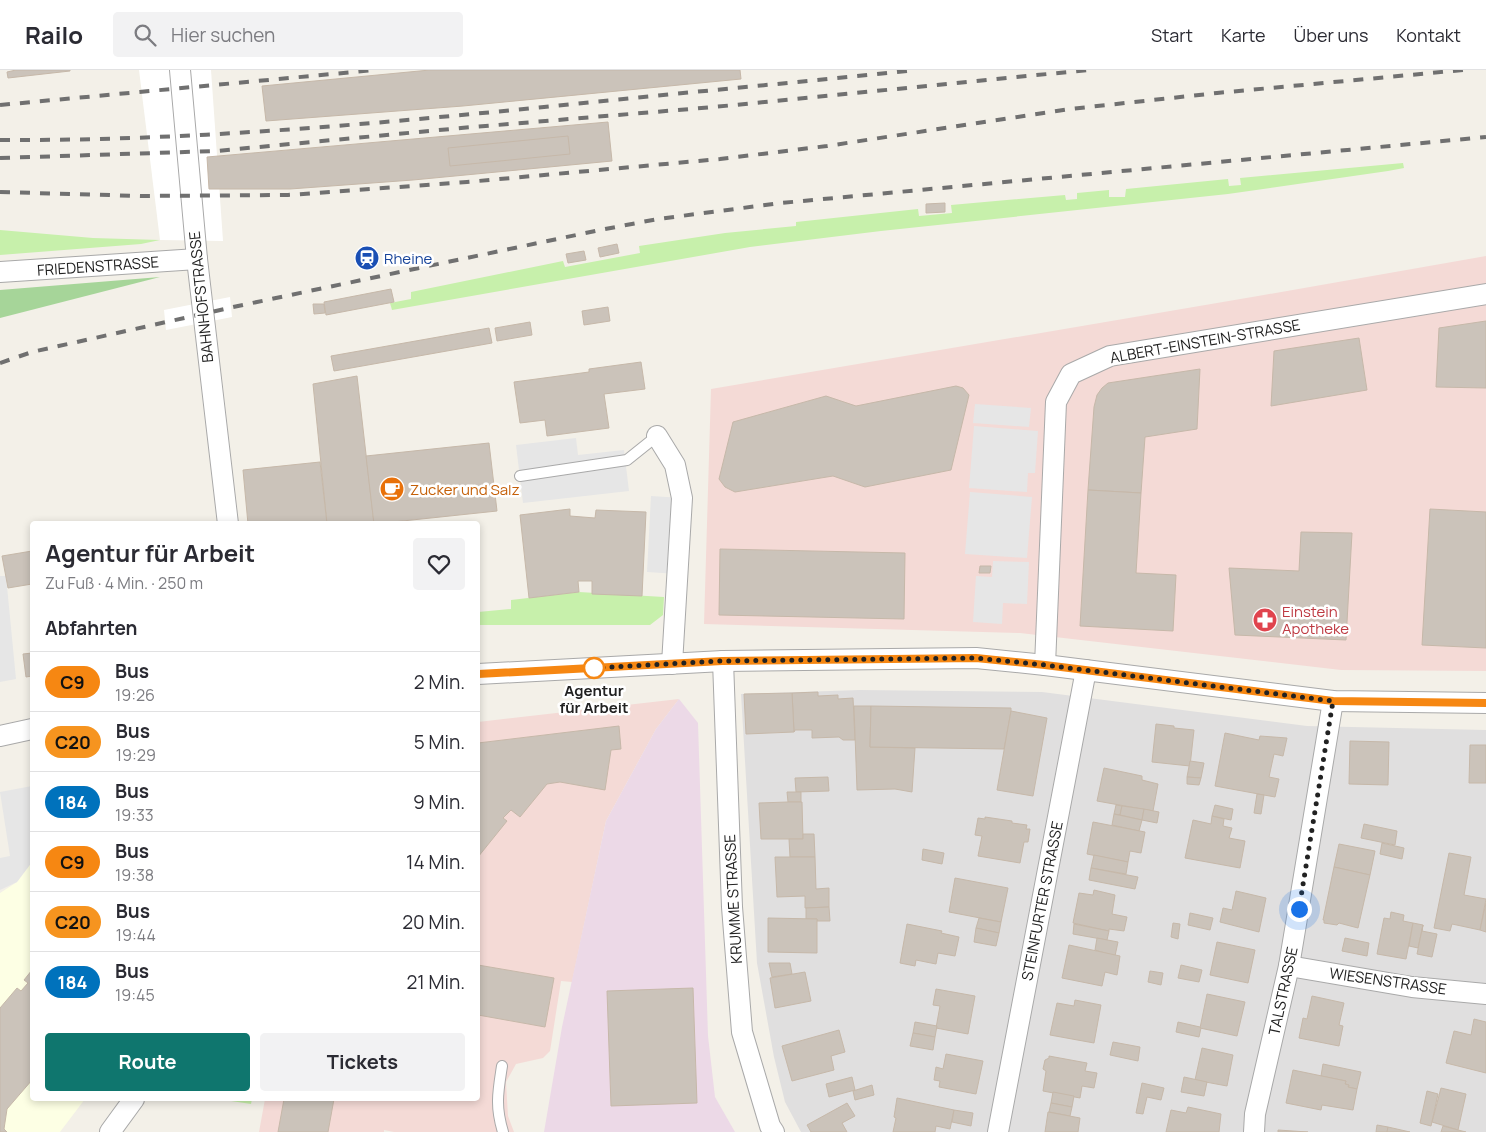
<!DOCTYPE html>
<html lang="de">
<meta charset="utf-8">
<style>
:root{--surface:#fff;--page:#f2f2f3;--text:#2b2b33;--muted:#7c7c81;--line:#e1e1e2;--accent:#0f766e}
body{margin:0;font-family:Manrope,sans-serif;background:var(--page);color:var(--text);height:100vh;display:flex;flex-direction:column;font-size:19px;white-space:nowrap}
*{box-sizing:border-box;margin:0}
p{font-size:16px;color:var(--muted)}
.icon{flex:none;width:28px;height:28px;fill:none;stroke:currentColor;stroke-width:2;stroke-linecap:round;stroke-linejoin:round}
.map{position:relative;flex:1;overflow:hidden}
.sheet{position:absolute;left:30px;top:451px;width:450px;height:580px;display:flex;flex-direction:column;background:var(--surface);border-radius:5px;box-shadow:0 2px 8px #0003}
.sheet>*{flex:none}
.badge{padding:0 10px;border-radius:16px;font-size:18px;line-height:32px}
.you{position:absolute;width:25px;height:25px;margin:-12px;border:4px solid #fff;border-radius:50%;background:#1a73e8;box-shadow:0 0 0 8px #1a73e833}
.map>.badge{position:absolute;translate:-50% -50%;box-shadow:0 0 0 2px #fff}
h2{padding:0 15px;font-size:19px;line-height:45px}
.round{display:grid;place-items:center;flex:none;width:52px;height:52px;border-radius:5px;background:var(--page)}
.overview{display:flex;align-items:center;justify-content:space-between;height:85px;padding:0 15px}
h1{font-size:24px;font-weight:700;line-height:38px}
.button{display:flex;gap:10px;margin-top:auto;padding:10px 15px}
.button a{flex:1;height:58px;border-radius:5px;background:var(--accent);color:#fff;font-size:20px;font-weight:700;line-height:58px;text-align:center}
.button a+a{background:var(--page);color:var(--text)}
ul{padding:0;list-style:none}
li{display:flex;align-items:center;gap:15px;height:60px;padding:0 15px;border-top:1px solid var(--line)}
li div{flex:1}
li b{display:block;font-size:19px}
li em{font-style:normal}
li .badge{min-width:55px;font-weight:700;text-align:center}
header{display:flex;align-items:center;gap:30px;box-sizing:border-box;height:70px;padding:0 25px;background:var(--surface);border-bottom:1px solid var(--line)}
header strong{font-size:24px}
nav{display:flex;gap:28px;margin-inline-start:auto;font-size:18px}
.search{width:350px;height:45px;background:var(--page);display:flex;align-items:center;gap:12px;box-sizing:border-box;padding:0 18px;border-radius:5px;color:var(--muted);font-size:19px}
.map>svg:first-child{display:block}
.residential{fill:#e0dfdf}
.commercial{fill:#f4dad6}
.industrial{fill:#ecd9e7}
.education{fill:#fdffe4}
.grass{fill:#c7f0ab}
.forest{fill:#a6d599}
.parking{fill:#e6e6e6}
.pier{fill:#fff}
.building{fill:#cbc3ba;stroke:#c6b8a9}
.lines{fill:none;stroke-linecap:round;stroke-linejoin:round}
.service-casing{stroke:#a9a9a9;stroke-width:12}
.minor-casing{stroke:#a9a9a9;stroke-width:22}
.service{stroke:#fff;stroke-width:10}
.minor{stroke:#fff;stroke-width:20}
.rail{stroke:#707070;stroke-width:4;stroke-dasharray:10 10;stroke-linecap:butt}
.line-casing{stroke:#fff;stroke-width:11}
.line{stroke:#f68712;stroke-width:8}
.walk{stroke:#222;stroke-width:5;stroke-dasharray:0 9}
.stop-dot{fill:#fff;stroke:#f68712;stroke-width:2.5}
.labels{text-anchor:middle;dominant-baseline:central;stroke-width:5;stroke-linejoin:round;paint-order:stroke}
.transit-label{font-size:15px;fill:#164399;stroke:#fff;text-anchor:start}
.street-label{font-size:15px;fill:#222;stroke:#fff}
.food-label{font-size:15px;fill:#c56008;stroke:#fff;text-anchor:start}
.health-label{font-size:15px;fill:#be3a42;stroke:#fff;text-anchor:start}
.stop-label{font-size:15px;font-weight:bold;fill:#222;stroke:#fff}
</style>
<header>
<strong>Railo</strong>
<div class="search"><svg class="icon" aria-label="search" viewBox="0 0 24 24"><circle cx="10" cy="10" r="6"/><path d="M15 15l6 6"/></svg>Hier suchen</div>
<nav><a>Start</a><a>Karte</a><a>Über uns</a><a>Kontakt</a></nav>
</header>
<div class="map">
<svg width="1486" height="1062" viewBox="0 0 1486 1062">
<rect width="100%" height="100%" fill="#f3f0e8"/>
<polygon class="residential" points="860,620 1042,622 1307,656 1486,660 1486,1062 801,1062 785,1032 774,987 757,893 741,624"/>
<g class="commercial">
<polygon points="1486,186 1486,601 1341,600 1020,563 704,554 711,319 1258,226"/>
<polygon points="679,629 656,659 606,751 572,912 561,911 550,981 543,988 516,994 506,1012 508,1046 514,1062 394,1062 384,1060 384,1062 259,1062 265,1029 478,1029 478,652"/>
</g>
<polygon class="industrial" points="679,629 698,653 708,966 715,1027 735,1062 544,1062 562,957 606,751 656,659"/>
<polygon class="education" points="32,792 32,1029 85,1029 60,1062 0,1062 0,823 17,812"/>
<g class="grass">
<polygon points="1403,93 1404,98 1388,101 1228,124 881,161 750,177 392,240 390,233 411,229 411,222 563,191 565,197 640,183 639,176 725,163 796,156 796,152 918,139 919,146 952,143 951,135 1065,125 1066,130 1077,129 1077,123 1109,120 1109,127 1125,127 1126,119 1228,109 1229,116 1241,115 1240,108"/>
<polygon points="0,160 93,168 160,170 141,174 0,185"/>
<polygon points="579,522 664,527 663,545 650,555 478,555 478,542 511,539 511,530"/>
<polygon points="218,1029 252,1029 251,1034"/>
</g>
<polygon class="forest" points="160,207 0,248 0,220"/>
<g class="parking">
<polygon points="975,334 1031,338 1029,357 973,353"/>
<polygon points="974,356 1038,361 1035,403 1028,403 1027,422 969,418"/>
<polygon points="576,368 578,385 624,380 629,421 523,433 516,375"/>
<polygon points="970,422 1032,427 1027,488 965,484"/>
<polygon points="651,426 682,428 678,504 647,502"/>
<polygon points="993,491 1029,492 1027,534 1003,533 1002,554 973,552 976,506 992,507"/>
<polygon points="0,506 6,506 16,609 0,612"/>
<polygon points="32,716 32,792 17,812 0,820 0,788 10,786 0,722"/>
</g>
<g class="pier">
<polygon points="139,0 211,0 223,171 160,170"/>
<polygon points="230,227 232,247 166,260 164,240"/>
</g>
<g class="building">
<polygon points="16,0 70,0 70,1 8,8 7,2"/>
<polygon points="430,0 740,0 741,9 463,36 266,51 262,16"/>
<polygon points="608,52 612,91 413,110 290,119 209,119 207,87"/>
<polygon points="568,66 570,84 450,96 448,78"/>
<polygon points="945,133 945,142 926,143 926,134"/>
<polygon points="617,174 619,183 600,187 598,178"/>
<polygon points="584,181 586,190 568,193 566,184"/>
<polygon points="391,219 394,232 326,245 324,232"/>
<polygon points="313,234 324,234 325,243 314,244"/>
<polygon points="608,237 610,251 584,255 582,241"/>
<polygon points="1486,251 1486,318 1436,317 1439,258"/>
<polygon points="530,252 532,265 497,271 495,258"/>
<polygon points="489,258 492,273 334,301 331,286"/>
<polygon points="1359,268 1367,320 1271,336 1274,281"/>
<polygon points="641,292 645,319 604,324 609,358 547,366 545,350 520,353 514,312 589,302 589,299"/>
<polygon points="1200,299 1197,359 1145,367 1141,423 1088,420 1094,337 1097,325 1102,318 1108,313"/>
<polygon points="357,306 374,454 327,454 313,314"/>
<polygon points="956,316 963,318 969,325 951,400 865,417 833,406 735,422 725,417 719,409 733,352 826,326 856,336"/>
<polygon points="489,373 497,441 374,454 366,386"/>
<polygon points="320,392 327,454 248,454 243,400"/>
<polygon points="1088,420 1141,423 1136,503 1176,505 1173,561 1080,556"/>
<polygon points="570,439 570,446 595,448 596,440 646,442 642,526 592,524 592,511 578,511 579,522 529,528 520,445"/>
<polygon points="1430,439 1486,442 1486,578 1422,575"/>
<polygon points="1301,462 1352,463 1346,570 1235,565 1229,498 1299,501"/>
<polygon points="720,479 905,483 904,549 719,545"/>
<polygon points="32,481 32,514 8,518 2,486"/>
<polygon points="980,496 991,496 990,503 979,503"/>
<polygon points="32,583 32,606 26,607 23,584"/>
<polygon points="818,622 818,626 838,625 838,629 853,628 855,670 843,670 839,667 812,668 812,660 795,660 794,662 792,623"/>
<polygon points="792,623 794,662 746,664 744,624"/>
<polygon points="854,636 871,636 870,677 915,678 912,722 895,719 857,720"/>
<polygon points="871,636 1011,638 1011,641 1004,679 870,677"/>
<polygon points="1011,641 1047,648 1033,726 997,720"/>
<polygon points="1156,654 1174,656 1174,658 1194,660 1190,696 1152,692"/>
<polygon points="619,656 621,679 611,680 605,720 560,712 547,714 520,747 511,740 503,748 507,751 478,787 478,673"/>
<polygon points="1225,663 1259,670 1260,666 1287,668 1283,686 1274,684 1269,707 1279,709 1275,727 1215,716"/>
<polygon points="1350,671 1389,672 1388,715 1349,714"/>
<polygon points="1470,675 1486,675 1486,713 1469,713"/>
<polygon points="1190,691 1204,693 1201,708 1187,707"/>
<polygon points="1104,698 1142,706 1142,710 1158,714 1153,741 1097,731"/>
<polygon points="828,707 829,721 796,722 795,708"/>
<polygon points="1187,707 1201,708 1199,715 1187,714"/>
<polygon points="787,722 801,722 801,732 788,732"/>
<polygon points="1257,724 1264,725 1261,744 1254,743"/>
<polygon points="788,732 802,732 803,769 761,769 759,733"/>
<polygon points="1116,735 1122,736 1120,745 1114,744"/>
<polygon points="1215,735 1233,739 1231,750 1212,746"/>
<polygon points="1122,736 1144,739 1142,750 1120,745"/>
<polygon points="1144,739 1159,742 1157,753 1142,750"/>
<polygon points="1114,744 1142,750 1139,761 1112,755"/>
<polygon points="1212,746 1224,749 1223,756 1232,758 1229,768 1245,771 1240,798 1185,788 1193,750 1211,754"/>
<polygon points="985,747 1012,751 1012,753 1027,755 1026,759 1030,759 1028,772 1024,772 1020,793 978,786 982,766 975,765 978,748 985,749"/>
<polygon points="1093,752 1145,762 1141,783 1130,781 1128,792 1087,784"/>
<polygon points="1364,754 1397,761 1395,775 1361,768"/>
<polygon points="803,764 814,764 815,787 790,787 789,769 803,769"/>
<polygon points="1382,773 1404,778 1402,789 1380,784"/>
<polygon points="1339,774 1375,781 1370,805 1334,797"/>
<polygon points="923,779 944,783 942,794 922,790"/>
<polygon points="1449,783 1471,787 1464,825 1486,829 1480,860 1452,854 1450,861 1434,858"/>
<polygon points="1094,785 1128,792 1126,804 1091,798"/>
<polygon points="775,787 815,787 816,819 829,818 829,837 805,838 805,826 777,827"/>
<polygon points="1334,797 1370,805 1358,858 1339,853 1337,855 1324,853 1324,850 1323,850"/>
<polygon points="1091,798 1138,807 1135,819 1089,810"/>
<polygon points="955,808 1008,818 1001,852 949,842"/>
<polygon points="1094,820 1115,825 1112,844 1127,847 1124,861 1109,859 1109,861 1073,853 1079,823 1093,825"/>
<polygon points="1236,821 1266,828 1259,862 1220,852 1223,838 1232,840"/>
<polygon points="1486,833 1486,862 1480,860"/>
<polygon points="829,837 830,851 817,851 817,849 806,849 806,838"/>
<polygon points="1391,842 1404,845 1403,851 1413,853 1406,889 1377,884 1384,848 1390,849"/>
<polygon points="1190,843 1213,848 1210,860 1188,855"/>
<polygon points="768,848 817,849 817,883 768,882"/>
<polygon points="979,848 1001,852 999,863 976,858"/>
<polygon points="1173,853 1180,854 1178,869 1171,867"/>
<polygon points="1413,853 1423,855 1418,878 1409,876"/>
<polygon points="907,854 942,861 941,863 959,867 955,886 938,883 936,894 916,890 915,896 900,893"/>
<polygon points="1074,854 1109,861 1107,870 1073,864"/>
<polygon points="1423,855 1422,861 1437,864 1432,887 1417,884"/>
<polygon points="976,858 999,863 996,876 974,872"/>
<polygon points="1097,868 1118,872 1115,886 1095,880"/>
<polygon points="1345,868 1369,873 1367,886 1342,881"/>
<polygon points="1217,872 1255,880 1248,913 1210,905"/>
<polygon points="1069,875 1120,886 1117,905 1105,902 1102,916 1062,908"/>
<polygon points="769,893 790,893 792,904 772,907"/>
<polygon points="478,895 554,908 545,957 478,945"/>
<polygon points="1181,895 1202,900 1199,912 1178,908"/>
<polygon points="32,900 32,1010 7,1039 4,1059 7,1062 0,1062 0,938 17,918 21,921 28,913 24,910"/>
<polygon points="1150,901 1163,903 1161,915 1148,912"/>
<polygon points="805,902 811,931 775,938 770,908"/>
<polygon points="693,918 697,1033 611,1036 607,921"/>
<polygon points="936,919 975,926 968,964 936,958 940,936 933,935"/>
<polygon points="1207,924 1245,932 1237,966 1200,958"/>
<polygon points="1312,926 1344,933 1339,955 1343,956 1339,976 1299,968 1303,948 1307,949"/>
<polygon points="1075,930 1101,935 1094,973 1050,965 1057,933 1074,936"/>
<polygon points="1474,949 1486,952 1486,1003 1446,993 1454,961 1471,965"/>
<polygon points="915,952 937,956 935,967 913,963"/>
<polygon points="1178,952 1200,957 1201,958 1199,967 1176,962"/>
<polygon points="839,960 845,982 831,986 834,1000 792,1011 782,976"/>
<polygon points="913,963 935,967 933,980 910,976"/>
<polygon points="1113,972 1140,977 1138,991 1110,985"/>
<polygon points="1202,978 1233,985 1227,1016 1195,1010"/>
<polygon points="946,984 983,991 976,1024 939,1017 940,1011 934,1010 936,997 943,999"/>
<polygon points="1049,986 1087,993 1085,1001 1097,1003 1094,1018 1082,1016 1080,1028 1043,1021 1046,1001 1043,999 1045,990 1049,988"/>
<polygon points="1323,994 1361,1002 1357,1019 1348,1017 1349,1015 1345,1014 1346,1011 1321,1006"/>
<polygon points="1293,1000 1346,1011 1345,1014 1349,1015 1348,1017 1357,1019 1353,1040 1322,1035 1321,1040 1286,1033"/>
<polygon points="852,1007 855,1020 829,1027 826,1014"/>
<polygon points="1184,1007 1207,1012 1204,1026 1181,1022"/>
<polygon points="1142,1013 1164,1018 1161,1030 1147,1027 1143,1044 1136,1043"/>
<polygon points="872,1015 874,1025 855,1030 853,1021"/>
<polygon points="1441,1018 1466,1024 1458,1060 1432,1052"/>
<polygon points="1427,1021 1438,1024 1431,1056 1420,1053"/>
<polygon points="1053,1022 1074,1026 1072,1037 1051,1033"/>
<polygon points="897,1028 954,1040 950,1059 936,1056 935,1062 893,1062 896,1048 894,1047"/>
<polygon points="284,1029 334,1029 328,1062 278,1062"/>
<polygon points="847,1033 855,1046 842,1053 847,1062 811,1062 807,1055"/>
<polygon points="1051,1033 1072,1037 1070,1046 1049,1042"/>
<polygon points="1188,1037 1221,1044 1219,1062 1166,1062 1171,1040 1186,1043"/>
<polygon points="954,1040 973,1043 971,1056 952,1052"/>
<polygon points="1048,1042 1080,1048 1078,1062 1045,1062"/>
<polygon points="1377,1055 1388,1057 1387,1062 1376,1062"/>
<polygon points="1443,1056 1458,1060 1466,1062 1441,1062"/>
<polygon points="1388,1057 1410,1062 1387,1062"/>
<polygon points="1278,1060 1308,1062 1278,1062"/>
</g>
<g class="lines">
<defs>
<g id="service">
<polyline points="520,406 627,390 657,366"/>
<path d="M 502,996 C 498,1022 495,1036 503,1062"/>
</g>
<g id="minor">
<polyline points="180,0 197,189 228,454"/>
<polyline points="0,202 197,189"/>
<polyline points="657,366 675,395 682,428 672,594"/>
<polyline points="723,591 732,837 742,962 770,1056 774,1062"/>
<polyline points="1045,595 1056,332 1071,304 1110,286 1486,224"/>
<polyline points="478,604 723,591 976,588 1045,595 1333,631 1486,633"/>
<polyline points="0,666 32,659"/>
<polyline points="1289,896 1412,917 1486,924"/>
<polyline points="110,1062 134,1029"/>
<polyline points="998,1062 1086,600"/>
<polyline points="1254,1062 1255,1044 1289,896 1333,631"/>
</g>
</defs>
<use href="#service" class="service-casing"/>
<use href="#minor" class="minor-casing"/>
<use href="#service" class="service"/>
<use href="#minor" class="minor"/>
<g class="rail">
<polyline points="0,35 375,0"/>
<path d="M 0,70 C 182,71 363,55 544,37 C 668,24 792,13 916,0"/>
<polyline points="0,88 216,81 461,58 714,37 1088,0"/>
<polyline points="0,122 141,126 288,125 467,112 720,89 827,76 1070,39 1217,23 1463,0"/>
<polyline points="0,293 32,282 238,236 600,160 658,149 781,133 1486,67"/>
</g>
</g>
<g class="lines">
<defs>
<polyline id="line" points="478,604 722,591 976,588 1045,595 1333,631 1486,633"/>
</defs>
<use href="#line" class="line-casing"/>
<use href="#line" class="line"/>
<polyline class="walk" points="594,598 722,591 976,588 1045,595 1333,631 1299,839"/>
</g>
<defs>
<symbol id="station-disc" viewBox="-11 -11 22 22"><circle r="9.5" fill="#1a4fb4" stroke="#fff"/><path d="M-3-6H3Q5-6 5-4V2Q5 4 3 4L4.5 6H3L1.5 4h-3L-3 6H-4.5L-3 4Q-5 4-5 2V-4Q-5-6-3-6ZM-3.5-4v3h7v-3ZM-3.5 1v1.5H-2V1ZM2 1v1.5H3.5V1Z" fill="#fff"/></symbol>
<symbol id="cafe-disc" viewBox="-11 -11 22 22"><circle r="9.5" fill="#e8710a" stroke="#fff"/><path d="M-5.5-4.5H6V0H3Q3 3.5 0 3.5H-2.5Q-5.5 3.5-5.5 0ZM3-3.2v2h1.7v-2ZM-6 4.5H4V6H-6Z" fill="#fff"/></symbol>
<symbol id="pharmacy-disc" viewBox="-11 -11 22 22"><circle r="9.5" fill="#e0444e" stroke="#fff"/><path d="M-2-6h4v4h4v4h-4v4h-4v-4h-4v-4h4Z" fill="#fff"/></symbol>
</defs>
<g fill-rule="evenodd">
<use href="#station-disc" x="353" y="174" width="28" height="28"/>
<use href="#cafe-disc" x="378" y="405" width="28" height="28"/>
<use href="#pharmacy-disc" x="1251" y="536" width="28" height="28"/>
</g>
<circle class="stop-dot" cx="594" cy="598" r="10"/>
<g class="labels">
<g class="transit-label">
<text x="384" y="188">Rheine</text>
</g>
<g class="street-label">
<text transform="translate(98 196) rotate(-4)">FRIEDENSTRASSE</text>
<text transform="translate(201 227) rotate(-96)">BAHNHOFSTRASSE</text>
<text transform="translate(1205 271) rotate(-10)">ALBERT-EINSTEIN-STRASSE</text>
<text transform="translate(733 829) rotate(-93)">KRUMME STRASSE</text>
<text transform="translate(1042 831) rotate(-79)">STEINFURTER STRASSE</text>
<text transform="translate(1388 911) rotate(8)">WIESENSTRASSE</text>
<text transform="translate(1283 921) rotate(-78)">TALSTRASSE</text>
</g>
<g class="food-label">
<text x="410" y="419">Zucker und Salz</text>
</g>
<g class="health-label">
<text x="1282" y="541">Einstein<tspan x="1282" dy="17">Apotheke</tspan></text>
</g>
<g class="stop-label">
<text x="594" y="620">Agentur<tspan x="594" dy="17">für Arbeit</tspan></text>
</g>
</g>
</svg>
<div class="you" style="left:1299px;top:839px"></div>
<section class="sheet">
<div class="overview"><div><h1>Agentur für Arbeit</h1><p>Zu Fuß · 4 Min. · 250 m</p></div><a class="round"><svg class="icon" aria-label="heart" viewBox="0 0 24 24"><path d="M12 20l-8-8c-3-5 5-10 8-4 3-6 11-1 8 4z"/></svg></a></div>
<h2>Abfahrten</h2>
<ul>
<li><span class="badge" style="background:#f68712;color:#111">C9</span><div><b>Bus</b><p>19:26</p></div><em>2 Min.</em></li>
<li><span class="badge" style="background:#f6941f;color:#111">C20</span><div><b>Bus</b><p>19:29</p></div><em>5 Min.</em></li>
<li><span class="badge" style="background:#0072bc;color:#fff">184</span><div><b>Bus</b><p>19:33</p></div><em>9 Min.</em></li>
<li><span class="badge" style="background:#f68712;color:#111">C9</span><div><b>Bus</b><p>19:38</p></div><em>14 Min.</em></li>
<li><span class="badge" style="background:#f6941f;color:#111">C20</span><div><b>Bus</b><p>19:44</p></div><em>20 Min.</em></li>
<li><span class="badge" style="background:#0072bc;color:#fff">184</span><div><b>Bus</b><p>19:45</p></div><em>21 Min.</em></li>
</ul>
<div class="button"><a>Route</a><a>Tickets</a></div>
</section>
</div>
